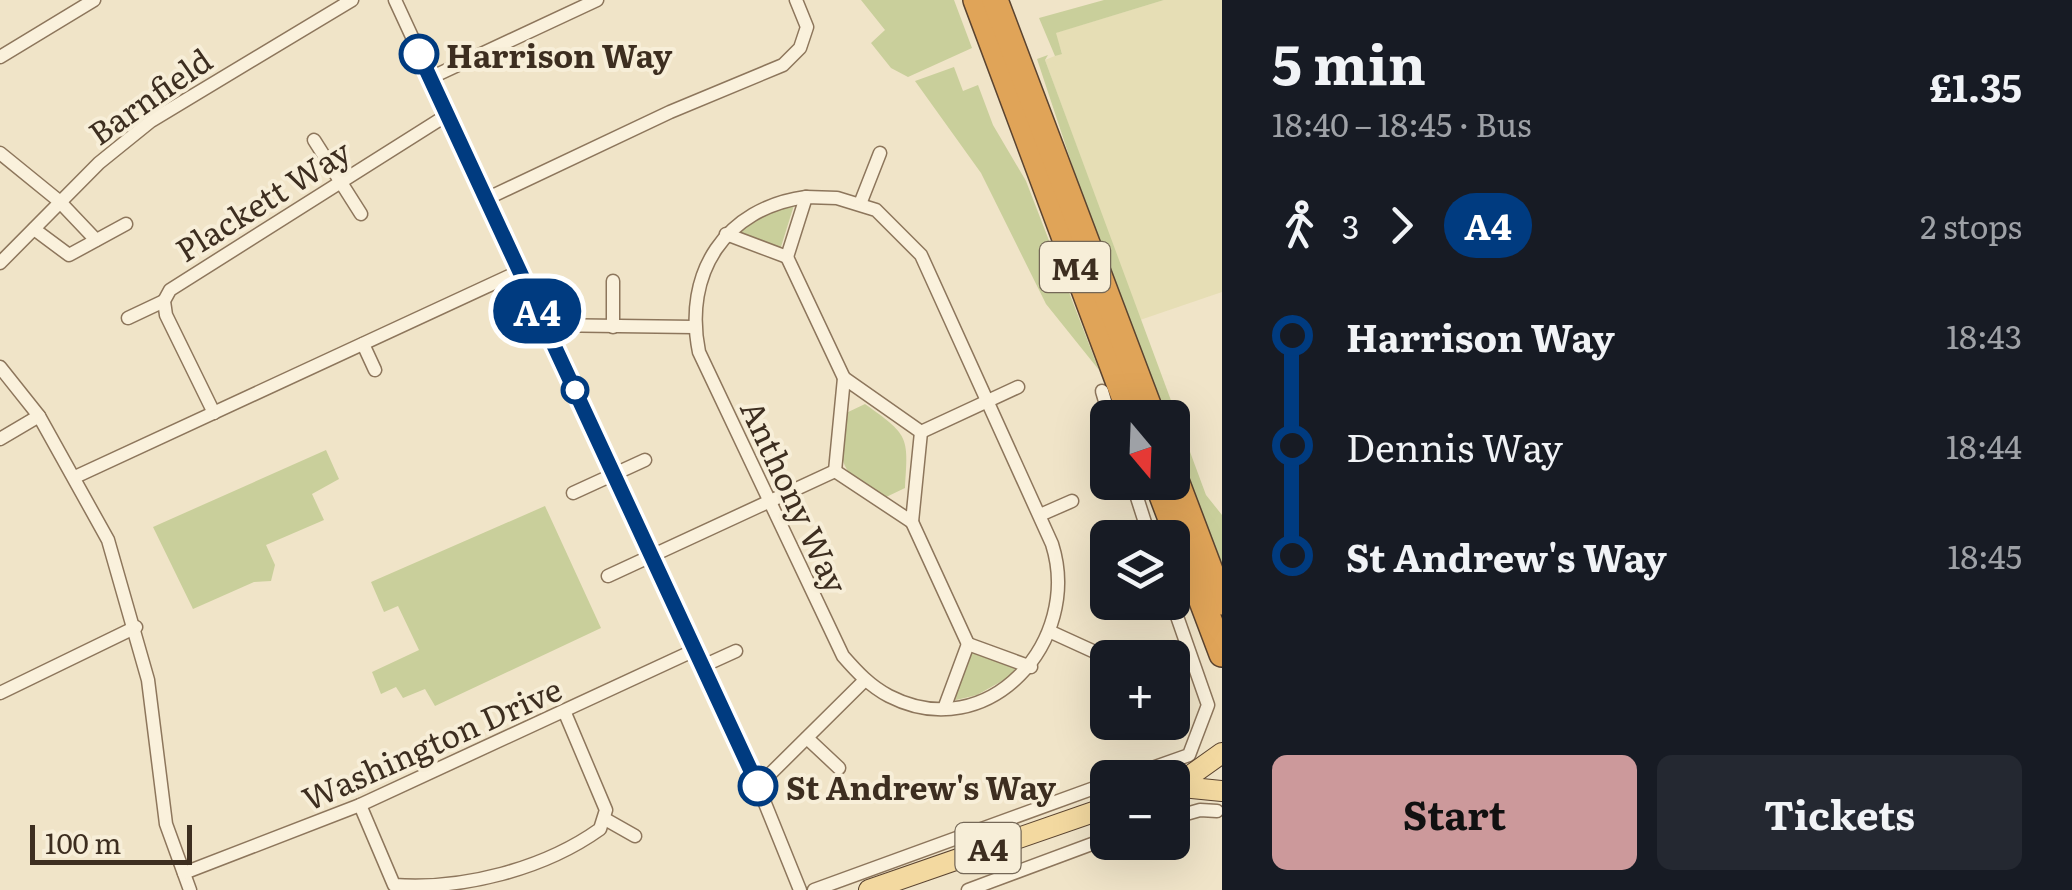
<!DOCTYPE html>
<meta charset="utf-8">
<style>
:root{--surface:#171b24;--page:#242831;--text:#f1f3f6;--muted:#9ea1a6;--accent:#cc999b}
body{margin:0;font-family:Literata,serif;background:var(--page);color:var(--text);height:100vh;display:flex;flex-direction:column;font-size:38px;white-space:nowrap}
*{box-sizing:border-box;margin:0}
p{font-size:32px;color:var(--muted)}
.icon{flex:none;width:55px;height:55px;fill:none;stroke:currentColor;stroke-width:2;stroke-linecap:round;stroke-linejoin:round}
.map{position:relative;flex:1;overflow:hidden}
.panel{display:flex;flex-direction:column;background:var(--surface);width:850px}
.panel>*{flex:none}
.badge{padding:0 20px;border-radius:32px;font-size:35px;line-height:65px}
.needle{width:65px;rotate:161deg}
.tools{position:absolute;left:1090px;top:400px;display:grid;gap:20px}
.tools a{display:grid;place-items:center;width:100px;height:100px;border-radius:15px;background:var(--surface);box-shadow:0 10px 40px #0002;font-size:50px}
.scale{position:absolute;left:30px;bottom:25px;width:162px;box-sizing:border-box;padding-left:10px;border:5px solid #3d2e20;border-top:0;font-size:28px;line-height:35px;white-space:nowrap;color:#3d2e20;-webkit-text-stroke:8px #f7eed8;paint-order:stroke}
.map>.badge{position:absolute;translate:-50% -50%;box-shadow:0 0 0 5px #fff}
.legs{display:flex;align-items:center;gap:15px;height:110px;padding:0 50px;font-size:32px}
.legs p{margin-inline-start:auto}
.summary{display:flex;align-items:center;justify-content:space-between;height:170px;padding:0 50px}
h1{font-size:55px;font-weight:700;line-height:75px}
.cta{display:flex;gap:20px;margin-top:auto;padding:20px 50px}
.cta a{flex:1;height:115px;border-radius:15px;background:var(--accent);color:#111;font-size:40px;font-weight:700;line-height:115px;text-align:center}
.cta a+a{background:var(--page);color:var(--text)}
ul{padding:0 50px;list-style:none}
li{display:flex;align-items:center;gap:35px;height:110px;font-size:38px}
li i{display:grid;place-items:center;width:15px;height:100%;margin:0 12px;background:currentColor}
li i::after{content:'';width:25px;height:25px;margin:-12px;border:8px solid;border-radius:50%;background:var(--surface)}
li p{margin-inline-start:auto}
li:first-child i{background:linear-gradient(#0000 50%,currentColor 0)}
li:last-child i{background:linear-gradient(currentColor 50%,#0000 0)}
main{display:flex;flex:1;min-height:0}
.map>svg:first-child{display:block}
.farmland{fill:#e6deb5}
.green{fill:#c9cf9b}
.lines{fill:none;stroke-linecap:round;stroke-linejoin:round}
.minor-casing{stroke:#8d765c;stroke-width:15}
.primary-casing{stroke:#5b4430;stroke-width:22}
.motorway-casing{stroke:#5b4430;stroke-width:28}
.minor{stroke:#faf1dc;stroke-width:12}
.primary{stroke:#f3d9a0;stroke-width:20}
.motorway{stroke:#e0a458;stroke-width:25}
.line-1-casing{stroke:#fff;stroke-width:22}
.line-1{stroke:#003b80;stroke-width:15}
.stop-1-dot{fill:#fff;stroke:#003b80;stroke-width:5}
.labels{text-anchor:middle;dominant-baseline:central;stroke-width:8;stroke-linejoin:round;paint-order:stroke}
.shield{fill:#f7eed8;stroke:#756857;stroke-width:2.5}
.shield-label{font-size:30px;font-weight:bold;fill:#3d2e20}
.stop-label{font-size:32px;font-weight:bold;fill:#3d2e20;stroke:#f7eed8;text-anchor:start}
.street-label{font-size:32px;fill:#3d2e20;stroke:#f7eed8}
</style>
<main>
<div class="map">
<svg width="1222" height="890" viewBox="0 0 1222 890">
<rect width="100%" height="100%" fill="#f0e4c8"/>
<polygon class="farmland" points="1164,0 1222,0 1222,292 1140,320 1045,60 1062,53 1055,33"/>
<g class="green">
<polygon points="861,0 954,0 972,48 908,77 891,68 871,43 885,30"/>
<polygon points="1104,0 1164,0 1056,33 1062,54 1055,56 1039,18"/>
<polygon points="1048,55 1045,60 1206,495 1222,515 1222,565 1173,438 1172,418 1165,417 1094,231 1037,59"/>
<polygon points="954,67 963,91 978,85 993,125 1026,181 1099,370 1046,304 981,173 915,81"/>
<polygon points="795,202 780,250 737,235 735,230"/>
<path d="M 865,404 C 908,435 909,435 905,488 L 882,499 C 838,468 839,467 844,414 Z"/>
<polygon points="326,450 339,479 312,494 324,520 266,545 275,565 271,581 254,582 193,609 153,527"/>
<polygon points="545,506 601,628 435,706 425,689 403,698 396,687 381,694 372,672 419,650 398,606 384,612 371,582"/>
<polygon points="970,651 1013,666 1016,673 977,695 956,700 950,697"/>
</g>
<g class="lines">
<defs>
<g id="minor">
<polyline points="395,0 758,786 800,890"/>
<polyline points="0,57 94,0"/>
<polyline points="430,78 597,0"/>
<polyline points="314,140 361,214"/>
<polyline points="0,153 59,201 96,240"/>
<path d="M 806,197 L 837,198 L 876,210 L 921,255 L 1052,544 C 1083,641 988,747 889,696 C 870,686 857,672 843,656 L 699,352 C 683,273 725,208 806,197 Z"/>
<polyline points="486,199 670,112 783,65 800,48 807,27 796,0"/>
<polyline points="860,204 880,153"/>
<polyline points="34,229 69,255 126,224"/>
<polyline points="726,234 787,257"/>
<polyline points="787,257 844,378"/>
<polyline points="787,257 806,197"/>
<polyline points="0,263 99,163 151,121 352,0"/>
<polyline points="613,281 613,327"/>
<polyline points="128,318 164,301"/>
<polyline points="544,325 694,327"/>
<polyline points="363,344 375,370"/>
<polyline points="0,367 39,416 108,540 148,680 166,824 190,890"/>
<polygon points="844,378 921,432 912,522 835,471"/>
<polyline points="1102,391 1110,418"/>
<polyline points="214,413 166,315 164,301 170,290 447,115"/>
<polyline points="921,432 1018,387"/>
<polyline points="0,439 39,416"/>
<polyline points="75,477 518,272"/>
<polyline points="1132,482 1150,538"/>
<polyline points="573,493 645,460"/>
<polyline points="1040,515 1072,501"/>
<polyline points="912,522 968,644"/>
<polyline points="608,576 835,471"/>
<polyline points="1051,632 1108,658"/>
<polyline points="968,644 1031,667"/>
<polyline points="703,666 736,651"/>
<polyline points="0,693 136,627"/>
<polyline points="945,706 968,644"/>
<polyline points="807,738 839,768"/>
<polyline points="1124,778 1189,755 1208,705 1172,602"/>
<polyline points="758,786 865,680"/>
<path d="M 360,805 L 394,885 C 463,890 544,869 600,829 L 606,810 L 565,713"/>
<polyline points="1172,818 1200,810 1217,811"/>
<polyline points="605,819 635,836"/>
<polyline points="184,873 360,805 695,650"/>
<polyline points="814,890 1108,783"/>
<polyline points="968,890 1108,838"/>
</g>
<g id="primary">
<polyline points="1177,785 1222,753"/>
<polyline points="1172,786 1222,791"/>
<polyline points="869,890 1108,807"/>
</g>
<g id="motorway">
<polyline points="976,0 1132,418"/>
<polyline points="995,0 1153,418"/>
<polyline points="1172,470 1222,602"/>
<polyline points="1157,482 1222,654"/>
</g>
</defs>
<use href="#minor" class="minor-casing"/>
<use href="#primary" class="primary-casing"/>
<use href="#motorway" class="motorway-casing"/>
<use href="#minor" class="minor"/>
<use href="#primary" class="primary"/>
<use href="#motorway" class="motorway"/>
</g>
<g class="lines">
<defs>
<polyline id="line-1" points="419,54 758,786"/>
</defs>
<use href="#line-1" class="line-1-casing"/>
<use href="#line-1" class="line-1"/>
</g>
<g class="stop-1-dot">
<circle cx="419" cy="54" r="18"/>
<circle cx="575" cy="390" r="12"/>
<circle cx="758" cy="786" r="18"/>
</g>
<g class="labels">
<g class="shield">
<rect x="1040" y="242" width="70" height="50" rx="8"/>
<rect x="955.5" y="823" width="65" height="50" rx="8"/>
</g>
<g class="shield-label">
<text x="1075" y="267">M4</text>
<text x="988" y="848">A4</text>
</g>
<g class="stop-label">
<text x="446" y="54">Harrison Way</text>
<text x="786" y="786">St Andrew's Way</text>
</g>
<g class="street-label">
<text transform="translate(149 95) rotate(-35)">Barnfield</text>
<text transform="translate(262 199) rotate(-32)">Plackett Way</text>
<text transform="translate(796 496) rotate(65)">Anthony Way</text>
<text transform="translate(431 742) rotate(-24)">Washington Drive</text>
</g>
</g>
</svg>
<div class="tools">
<a><svg class="needle" viewBox="-14 -14 28 28"><path d="M0-13l5 13h-10z" fill="#e53935"/><path d="M0 13l5-13h-10z" fill="#9ea1a6"/></svg></a>
<a><svg class="icon" aria-label="layers" viewBox="0 0 24 24"><path d="M12 4l9 5-9 5-9-5zM3 14l9 5 9-5"/></svg></a>
<a>+</a>
<a>−</a>
</div>
<div class="scale">100 m</div>
<b class="badge" style="left:537px;top:311px;background:#003b80;color:#fff">A4</b>
</div>
<section class="panel">
<div class="summary"><div><h1>5 min</h1><p>18:40 – 18:45 · Bus</p></div><b>£1.35</b></div>
<div class="legs"><svg class="icon" aria-label="walk" viewBox="0 0 24 24"><circle cx="13" cy="4" r="2"/><path d="M13 8l-2 6 4 7M11 14l-3 7M7 12l3-4h3l4 4"/></svg>3<svg class="icon" aria-label="forward" viewBox="0 0 24 24"><path d="M9 5l7 7-7 7"/></svg><b class="badge" style="background:#003b80;color:#fff">A4</b><p>2 stops</p></div>
<ul>
<li><i style="color:#003b80"></i><b>Harrison Way</b><p>18:43</p></li>
<li><i style="color:#003b80"></i><span>Dennis Way</span><p>18:44</p></li>
<li><i style="color:#003b80"></i><b>St Andrew's Way</b><p>18:45</p></li>
</ul>
<div class="cta"><a>Start</a><a>Tickets</a></div>
</section>
</main>
